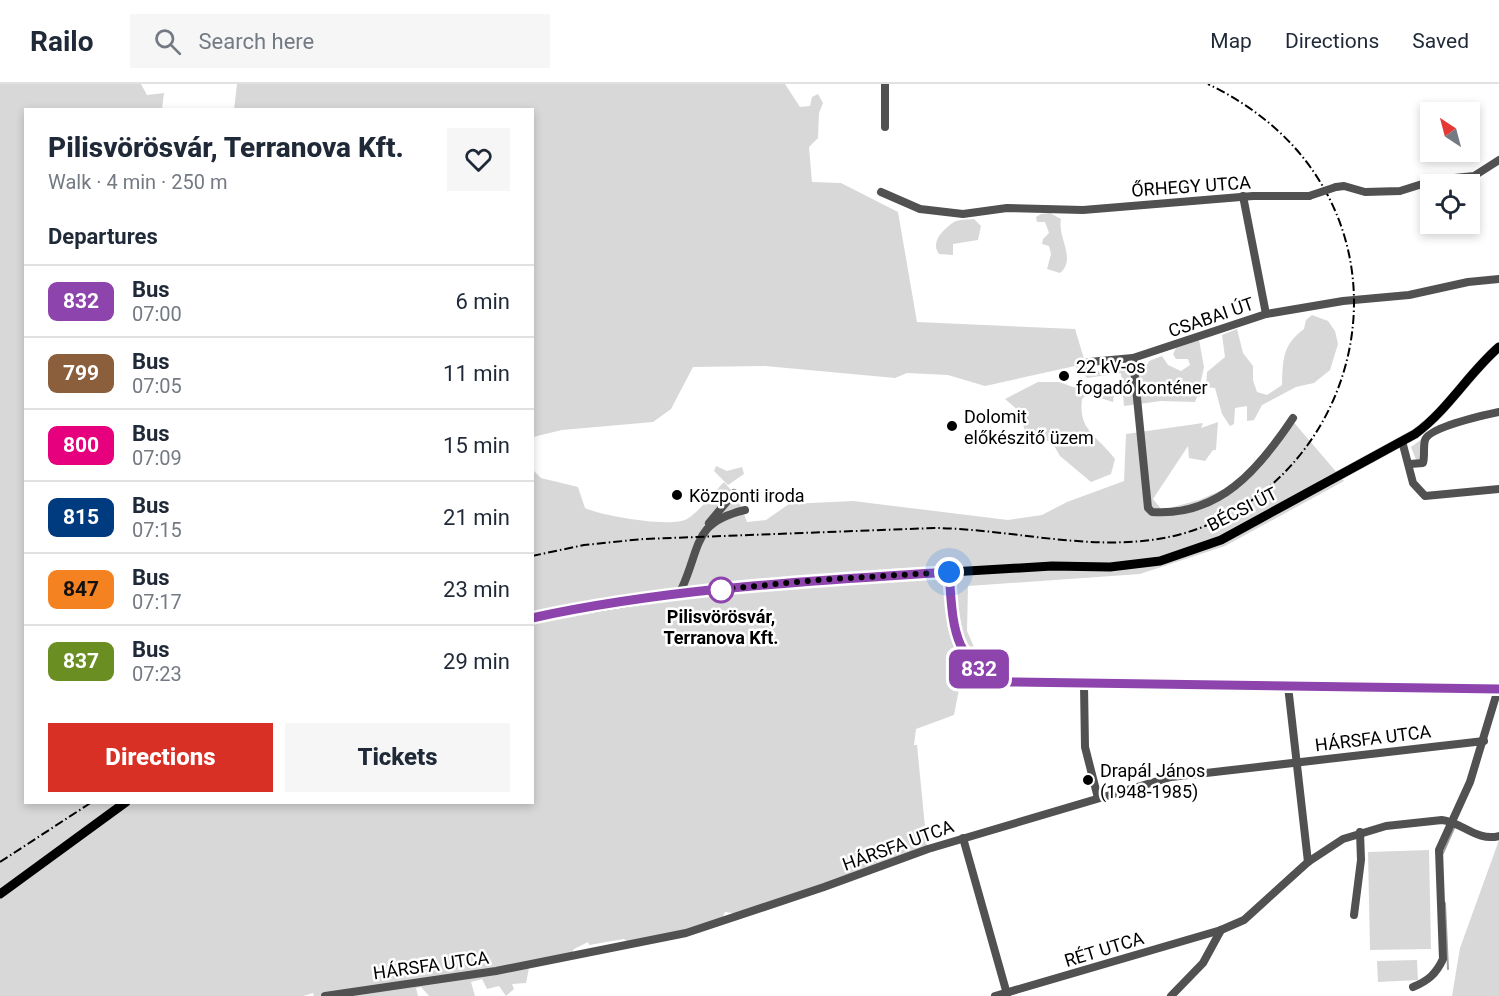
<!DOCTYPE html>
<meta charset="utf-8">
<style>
:root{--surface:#fff;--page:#f6f6f7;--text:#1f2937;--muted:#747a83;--line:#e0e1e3;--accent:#d93025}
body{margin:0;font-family:Roboto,sans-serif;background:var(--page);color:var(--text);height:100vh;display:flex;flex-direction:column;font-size:22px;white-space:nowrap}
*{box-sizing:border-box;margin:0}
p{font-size:20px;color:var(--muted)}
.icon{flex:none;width:33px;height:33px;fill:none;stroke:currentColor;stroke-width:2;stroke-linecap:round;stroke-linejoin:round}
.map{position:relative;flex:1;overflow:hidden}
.drawer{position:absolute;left:24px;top:24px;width:510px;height:696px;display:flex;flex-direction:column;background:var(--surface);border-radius:0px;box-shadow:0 3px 9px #0003}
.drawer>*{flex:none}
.badge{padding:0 12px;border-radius:9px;font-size:21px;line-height:39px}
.needle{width:39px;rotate:324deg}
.buttons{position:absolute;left:1420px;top:18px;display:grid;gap:12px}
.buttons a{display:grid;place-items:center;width:60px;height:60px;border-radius:0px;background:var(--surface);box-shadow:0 3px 9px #0003;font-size:30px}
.you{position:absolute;width:30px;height:30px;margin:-15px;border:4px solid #fff;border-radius:50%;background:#1a73e8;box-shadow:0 0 0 9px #1a73e833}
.map>.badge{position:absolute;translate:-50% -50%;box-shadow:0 0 0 3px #fff}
h2{padding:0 24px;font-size:22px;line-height:54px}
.round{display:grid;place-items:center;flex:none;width:63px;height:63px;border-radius:0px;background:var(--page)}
.overview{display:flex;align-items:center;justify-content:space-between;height:102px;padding:0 24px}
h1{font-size:28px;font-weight:800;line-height:45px}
.cta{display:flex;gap:12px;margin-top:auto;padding:12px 24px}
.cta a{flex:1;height:69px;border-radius:0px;background:var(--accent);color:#fff;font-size:24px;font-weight:800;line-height:69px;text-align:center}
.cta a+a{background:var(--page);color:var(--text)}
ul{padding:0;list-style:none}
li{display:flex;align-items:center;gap:18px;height:72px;padding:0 24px;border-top:2px solid var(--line)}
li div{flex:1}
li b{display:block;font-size:22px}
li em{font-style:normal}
li .badge{min-width:66px;font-weight:700;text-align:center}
header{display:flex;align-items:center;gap:36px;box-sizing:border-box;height:84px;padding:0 30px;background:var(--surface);border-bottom:2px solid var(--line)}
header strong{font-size:28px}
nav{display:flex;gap:33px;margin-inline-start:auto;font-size:21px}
.search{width:420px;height:54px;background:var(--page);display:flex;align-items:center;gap:15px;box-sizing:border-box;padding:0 21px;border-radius:0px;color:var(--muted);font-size:22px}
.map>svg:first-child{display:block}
.green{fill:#d8d8d8}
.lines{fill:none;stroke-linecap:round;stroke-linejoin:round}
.stream{stroke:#9f9f9f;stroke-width:2}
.major-casing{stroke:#dbdbdb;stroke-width:10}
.minor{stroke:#515151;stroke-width:8}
.major{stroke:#000;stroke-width:9}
.rail{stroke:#000;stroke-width:2;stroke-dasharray:9 3 1.5 3;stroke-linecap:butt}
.minor-bridge{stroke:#515151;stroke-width:8}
.line-casing{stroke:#fff;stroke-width:14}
.line{stroke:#8e44ad;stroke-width:9}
.walk{stroke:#000;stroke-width:6;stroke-dasharray:0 10.8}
.poi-dot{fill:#000;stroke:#fff;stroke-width:2}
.stop-dot{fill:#fff;stroke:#8e44ad;stroke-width:3}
.labels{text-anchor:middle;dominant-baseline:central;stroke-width:5;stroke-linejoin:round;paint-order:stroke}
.street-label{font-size:18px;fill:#000;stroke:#fff}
.poi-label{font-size:18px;fill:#000;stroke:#fff;text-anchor:start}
.stop-label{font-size:18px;font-weight:bold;fill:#000;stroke:#fff}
</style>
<header>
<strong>Railo</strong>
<div class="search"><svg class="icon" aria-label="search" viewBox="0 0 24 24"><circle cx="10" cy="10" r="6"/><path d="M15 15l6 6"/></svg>Search here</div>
<nav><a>Map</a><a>Directions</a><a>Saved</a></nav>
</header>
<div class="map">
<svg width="1499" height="912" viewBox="0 0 1499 912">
<rect width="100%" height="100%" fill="#fff"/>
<g class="green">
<path d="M 0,0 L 141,0 L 147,11 L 164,9 L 162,25 L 26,26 L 26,718 L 532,718 L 533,386 L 541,394 L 578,403 L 585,424 C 602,432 671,444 687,435 C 700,427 713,409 724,398 L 738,414 L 747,438 L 766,436 L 789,420 L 853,417 L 1008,436 L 1042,431 L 1067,418 L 1124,397 L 1126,350 L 1203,339 L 1201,344 L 1218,338 L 1216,366 L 1213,366 L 1205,377 L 1189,374 L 1188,362 L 1153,415 L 1162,426 L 1199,416 L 1236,400 L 1291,335 L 1344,397 L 1225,462 L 1140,490 L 968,502 L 967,547 L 977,570 L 976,577 L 966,569 L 954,631 L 916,645 L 914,661 L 917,661 L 927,763 L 739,830 L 725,828 L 721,837 L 632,861 L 624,855 L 589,861 L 588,858 L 574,865 L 570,871 L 530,879 L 526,899 L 512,900 L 514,905 L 506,912 L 499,902 L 487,905 L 482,895 L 471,898 L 475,912 L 429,912 L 421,903 L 416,904 L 418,912 L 314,912 L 313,909 L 303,912 L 0,912 Z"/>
<polygon points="237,0 785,0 800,23 810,22 812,13 818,10 823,19 819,29 818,54 809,63 812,98 841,99 898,128 917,238 1075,245 1088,288 1146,283 1149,277 1162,272 1168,281 1181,287 1190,281 1188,275 1176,275 1173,270 1176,264 1199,256 1204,283 1198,310 1201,312 1197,313 1195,318 1161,317 1124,322 1121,289 1087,294 1075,282 985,302 948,291 907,289 895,294 765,282 693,283 671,325 653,338 562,346 533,353 532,26 234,26"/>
<path d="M 1050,129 L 1061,135 C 1057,153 1077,175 1060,189 L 1047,185 L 1051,170 L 1049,162 L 1042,160 L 1043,155 L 1049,149 L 1045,138 L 1037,138 L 1036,133 L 1041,130 Z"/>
<path d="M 974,135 L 981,142 L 978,156 L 953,160 L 953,171 L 939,170 C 930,157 944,145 954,138 C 959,135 968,136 974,135 Z"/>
<path d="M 1312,231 L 1328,237 L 1335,247 L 1338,260 L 1330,286 L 1314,299 L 1296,303 L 1262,321 L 1254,336 L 1247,337 L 1247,322 L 1235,324 L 1234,340 L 1230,342 L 1222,330 L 1215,304 L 1206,303 L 1207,288 L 1225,273 L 1222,251 L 1237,245 L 1243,269 L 1253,282 L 1253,296 L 1257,308 L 1267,311 L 1282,301 C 1283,276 1282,261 1304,245 L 1306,236 Z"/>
<path d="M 1038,298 L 1059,298 L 1073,303 L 1106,304 L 1114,311 L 1113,318 L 1087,310 L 1082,315 C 1078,347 1097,351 1115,375 L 1111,390 L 1091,398 L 1060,372 L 1052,358 L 1038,354 L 1028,357 L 1019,327 L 1005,315 Z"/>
<polygon points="1422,355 1422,376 1417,378 1411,363"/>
<polygon points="716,382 727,387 742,383 744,390 728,401 714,387"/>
<polygon points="1499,756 1499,912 1452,912 1460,864"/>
<polygon points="1429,766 1431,865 1370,866 1368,768"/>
<polygon points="1417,876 1418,896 1378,898 1377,877"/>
</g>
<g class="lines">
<g class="stream">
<polyline points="1443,769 1454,744"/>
<polyline points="1445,819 1448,885"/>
</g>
<defs>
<g id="major">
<path d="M 949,488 C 953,539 952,583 1010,598 L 1499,604"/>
<path d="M 532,534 L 676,511 L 817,496 L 1052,482 L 1110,483 L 1160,477 L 1221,456 L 1415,350 C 1448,326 1468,290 1499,263"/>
<polyline points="0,810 126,718"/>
</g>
</defs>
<use href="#major" class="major-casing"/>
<g class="minor">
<polyline points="885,43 885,0"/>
<polyline points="1336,103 1344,102 1365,108 1400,107 1435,96 1474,92 1499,76"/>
<polyline points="881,108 920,125 963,130 1007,124 1083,126 1253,112 1309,112"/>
<polyline points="1243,112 1266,230"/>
<path d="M 1133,274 L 1148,424 L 1152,428 C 1219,433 1259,385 1293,334"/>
<polyline points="1089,278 1133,274 1266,230 1343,217 1409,211 1468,198 1499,195"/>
<polyline points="1402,357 1413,399 1425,412 1499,405"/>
<path d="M 1410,380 L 1423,379 C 1425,372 1423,363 1425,356 C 1429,343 1485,331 1499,328"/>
<polyline points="709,439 734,409"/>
<path d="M 676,511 L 682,504 C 701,462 693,438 745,426"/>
<polyline points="1084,601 1085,663 1098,714"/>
<polyline points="1288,602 1308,778"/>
<polyline points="963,754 1007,910"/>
<polyline points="1354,831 1361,776 1360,748"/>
<path d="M 1413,903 C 1428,897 1436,890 1443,875 L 1439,766 L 1470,698 L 1499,602"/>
<polyline points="325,912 496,887 686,849 824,803 928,765 1171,693 1484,657"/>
<path d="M 995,912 L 1221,846 L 1244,836 L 1308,778 L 1343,755 L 1386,742 L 1442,736 C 1462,738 1477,758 1499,752"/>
<polyline points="1171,912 1203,879 1221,846"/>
</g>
<use href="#major" class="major"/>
<g class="rail">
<path d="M 532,472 L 584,461 L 643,455 L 935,444 C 1022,445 1115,476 1200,444 C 1336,392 1396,226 1322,101 C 1295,55 1255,23 1208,0"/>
<polyline points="0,778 92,718"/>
</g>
<polyline class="minor-bridge" points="1309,112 1336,103"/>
</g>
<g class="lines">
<defs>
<path id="line" d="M 532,534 C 669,504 810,497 949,488 C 953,540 951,583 1010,598 L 1499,605"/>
</defs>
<use href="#line" class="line-casing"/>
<use href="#line" class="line"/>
<polyline class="walk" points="721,506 716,506 817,496 949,488"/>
</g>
<g class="poi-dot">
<circle cx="1064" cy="292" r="6"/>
<circle cx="952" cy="342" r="6"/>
<circle cx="677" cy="411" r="6"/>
<circle cx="1088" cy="696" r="6"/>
</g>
<circle class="stop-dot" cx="721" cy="506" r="12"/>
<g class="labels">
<g class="street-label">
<text transform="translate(1191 102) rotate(-4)">ŐRHEGY UTCA</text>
<text transform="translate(1211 233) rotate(-19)">CSABAI ÚT</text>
<text transform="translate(1242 425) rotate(-27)">BÉCSI ÚT</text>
<text transform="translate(1373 654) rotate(-7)">HÁRSFA UTCA</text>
<text transform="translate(898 761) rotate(-20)">HÁRSFA UTCA</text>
<text transform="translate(1104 865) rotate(-17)">RÉT UTCA</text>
<text transform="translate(431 881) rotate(-8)">HÁRSFA UTCA</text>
</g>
<g class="poi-label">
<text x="1076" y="282">22 kV-os<tspan x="1076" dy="21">fogadó konténer</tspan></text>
<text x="964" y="332">Dolomit<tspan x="964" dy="21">előkészitő üzem</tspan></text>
<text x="689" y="411">Központi iroda</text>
<text x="1100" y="686">Drapál János<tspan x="1100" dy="21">(1948-1985)</tspan></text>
</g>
<g class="stop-label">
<text x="721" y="532">Pilisvörösvár,<tspan x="721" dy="21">Terranova Kft.</tspan></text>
</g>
</g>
</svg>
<div class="buttons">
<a><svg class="needle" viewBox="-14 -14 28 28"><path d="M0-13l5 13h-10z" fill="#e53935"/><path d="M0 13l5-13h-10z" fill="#747a83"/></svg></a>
<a><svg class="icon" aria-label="locate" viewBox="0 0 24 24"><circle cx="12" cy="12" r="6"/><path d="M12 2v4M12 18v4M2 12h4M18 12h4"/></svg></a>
</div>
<div class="you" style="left:949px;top:488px"></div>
<b class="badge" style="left:979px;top:585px;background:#8e44ad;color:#fff">832</b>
<section class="drawer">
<div class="overview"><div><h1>Pilisvörösvár, Terranova Kft.</h1><p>Walk · 4 min · 250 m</p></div><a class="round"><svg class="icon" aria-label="heart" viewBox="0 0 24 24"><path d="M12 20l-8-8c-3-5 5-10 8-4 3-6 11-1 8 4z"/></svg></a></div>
<h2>Departures</h2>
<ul>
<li><span class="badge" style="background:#8e44ad;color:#fff">832</span><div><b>Bus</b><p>07:00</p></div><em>6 min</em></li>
<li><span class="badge" style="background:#8b5e3c;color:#fff">799</span><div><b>Bus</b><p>07:05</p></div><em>11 min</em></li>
<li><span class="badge" style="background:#e6007e;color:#fff">800</span><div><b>Bus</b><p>07:09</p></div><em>15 min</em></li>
<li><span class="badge" style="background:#003b80;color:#fff">815</span><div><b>Bus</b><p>07:15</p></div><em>21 min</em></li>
<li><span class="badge" style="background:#f58220;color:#111">847</span><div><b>Bus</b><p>07:17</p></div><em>23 min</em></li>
<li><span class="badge" style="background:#6b8e23;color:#fff">837</span><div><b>Bus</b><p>07:23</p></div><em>29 min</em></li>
</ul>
<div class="cta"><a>Directions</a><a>Tickets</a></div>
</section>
</div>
